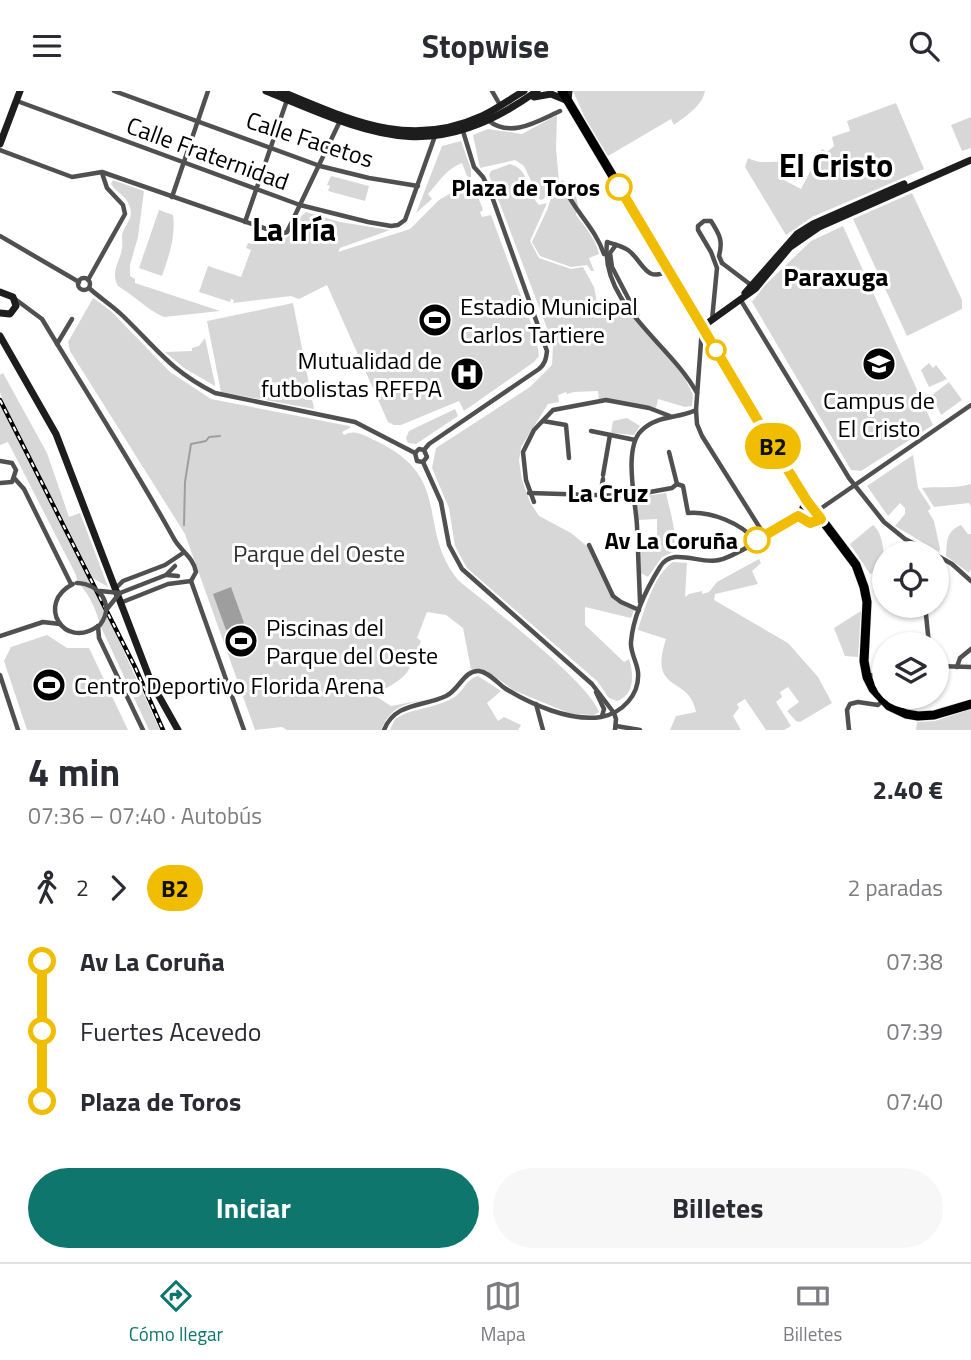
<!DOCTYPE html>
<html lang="es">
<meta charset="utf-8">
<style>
:root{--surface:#fff;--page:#f7f7f7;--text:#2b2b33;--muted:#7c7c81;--line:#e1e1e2;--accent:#0f766e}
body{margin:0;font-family:"Titillium Web",sans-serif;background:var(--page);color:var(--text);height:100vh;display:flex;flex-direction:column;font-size:26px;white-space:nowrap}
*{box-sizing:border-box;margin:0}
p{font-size:23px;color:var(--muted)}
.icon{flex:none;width:38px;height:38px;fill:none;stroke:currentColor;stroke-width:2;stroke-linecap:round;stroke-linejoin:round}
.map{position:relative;height:639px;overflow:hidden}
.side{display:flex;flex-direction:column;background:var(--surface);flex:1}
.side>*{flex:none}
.badge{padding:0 14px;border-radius:23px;font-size:24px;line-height:46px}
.controls{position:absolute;left:872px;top:450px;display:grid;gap:14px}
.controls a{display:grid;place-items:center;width:77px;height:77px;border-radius:50%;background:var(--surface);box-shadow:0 2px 5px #0004;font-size:35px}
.map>.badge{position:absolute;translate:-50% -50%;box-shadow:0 0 0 4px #fff}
.legs{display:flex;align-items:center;gap:10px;height:77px;padding:0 28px;font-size:23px}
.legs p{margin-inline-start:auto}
.headline{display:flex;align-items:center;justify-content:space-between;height:119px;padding:0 28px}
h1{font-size:38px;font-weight:700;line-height:52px}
.button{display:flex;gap:14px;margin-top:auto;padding:14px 28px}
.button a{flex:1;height:80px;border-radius:42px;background:var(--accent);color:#fff;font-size:28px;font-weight:700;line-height:80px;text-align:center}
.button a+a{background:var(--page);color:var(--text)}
ul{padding:0 28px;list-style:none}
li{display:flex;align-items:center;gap:24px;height:70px;font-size:26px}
li i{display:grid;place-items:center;width:10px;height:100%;margin:0 9px;background:currentColor}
li i::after{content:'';width:18px;height:18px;margin:-9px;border:5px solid;border-radius:50%;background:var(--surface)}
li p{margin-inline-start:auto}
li:first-child i{background:linear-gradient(#0000 50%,currentColor 0)}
li:last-child i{background:linear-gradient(currentColor 50%,#0000 0)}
header{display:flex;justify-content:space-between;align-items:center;height:91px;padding:0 28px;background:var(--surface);font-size:32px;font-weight:700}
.menu{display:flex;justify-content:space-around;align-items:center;height:98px;border-top:2px solid var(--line);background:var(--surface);font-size:19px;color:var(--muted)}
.menu a{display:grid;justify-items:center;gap:4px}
.menu .current{color:var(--accent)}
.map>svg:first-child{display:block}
.green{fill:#d7d7d7}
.water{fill:#9e9e9e}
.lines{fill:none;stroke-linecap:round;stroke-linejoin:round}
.stream{stroke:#9e9e9e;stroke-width:2}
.highway-casing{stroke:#dbdbdb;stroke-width:10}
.street{stroke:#505050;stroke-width:4.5}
.secondary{stroke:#1d1d1d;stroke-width:7}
.highway{stroke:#000;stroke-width:9}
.rail-casing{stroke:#000;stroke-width:4.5}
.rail{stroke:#fff;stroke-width:2;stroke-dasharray:5;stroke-linecap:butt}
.street-bridge{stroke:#505050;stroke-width:4.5}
.line-1-casing{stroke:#fff;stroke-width:16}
.line-1{stroke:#f1bd00;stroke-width:10}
.stop-1-dot{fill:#fff;stroke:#f1bd00;stroke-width:3.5}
.labels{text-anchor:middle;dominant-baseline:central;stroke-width:6;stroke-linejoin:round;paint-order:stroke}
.street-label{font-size:24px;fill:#000;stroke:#fff}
.stop-label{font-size:24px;font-weight:bold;fill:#000;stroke:#fff;text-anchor:end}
.poi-label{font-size:24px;fill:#000;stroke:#fff;text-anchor:start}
.park-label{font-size:24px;fill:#2e2e2e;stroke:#fff}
.neighbourhood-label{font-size:26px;font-weight:bold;fill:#000;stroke:#fff}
.district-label{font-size:32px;font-weight:bold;fill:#000;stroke:#fff}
</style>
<header><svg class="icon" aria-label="menu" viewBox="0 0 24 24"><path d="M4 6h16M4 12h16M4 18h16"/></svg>Stopwise<svg class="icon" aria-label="search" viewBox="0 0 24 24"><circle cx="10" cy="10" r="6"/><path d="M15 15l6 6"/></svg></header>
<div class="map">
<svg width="971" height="639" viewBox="0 0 971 639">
<rect width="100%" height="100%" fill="#fff"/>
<g class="green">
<path d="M 573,0 L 705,0 C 702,15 686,25 674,34 L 671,28 L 608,65 L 585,27 Z"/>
<path d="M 896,12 L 924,78 L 812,126 L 786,144 L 745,76 L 748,67 C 766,76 771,66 789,74 L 782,88 L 801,98 L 822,58 L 827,61 L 834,55 L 832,46 L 850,40 L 847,30 Z"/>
<polygon points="557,24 556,58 559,90 553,90 544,108 540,109 524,75 515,69 480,77 473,44 488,38 522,43"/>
<polygon points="971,26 971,57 962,60 951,34"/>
<path d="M 461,50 L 471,78 L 471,87 L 467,85 L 462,72 C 446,78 439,91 428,103 L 432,108 L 416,122 L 442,55 Z"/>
<path d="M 510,73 C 530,78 527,102 539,114 L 547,112 L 530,150 L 539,167 L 571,178 L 583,176 L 594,196 L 598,217 L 619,213 L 626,215 L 685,287 L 693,304 L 692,315 L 685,316 L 658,308 L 656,317 L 599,309 L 598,300 L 574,301 L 567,303 L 566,301 L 558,304 L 559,311 L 548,313 L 521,356 L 519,370 L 522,389 L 530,411 L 539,425 L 571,442 L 588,456 L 613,507 L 634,519 L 631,527 L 585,516 L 585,534 L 624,571 L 629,568 C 634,583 635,604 617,610 L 609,607 L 597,590 L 467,477 L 455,455 L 449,417 L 432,377 L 436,357 L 530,296 L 552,274 L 553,253 L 489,84 L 491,80 Z"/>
<polygon points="331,85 369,95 365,110 328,100 330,95 327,94"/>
<path d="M 113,89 L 144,100 L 138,146 L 130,174 L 130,185 L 135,188 L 135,192 L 220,220 L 164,226 C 147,219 134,204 118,195 C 110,179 120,172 122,157 C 123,151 121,146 123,140 C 128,131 134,125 129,114 C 126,105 116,101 111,93 Z"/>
<path d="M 472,90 L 483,119 L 480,121 L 482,126 L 491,124 L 536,246 L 539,265 L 534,271 L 464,320 L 459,310 L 401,334 L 394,334 L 388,331 L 327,194 L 299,208 L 291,205 L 233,212 L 234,209 L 231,208 L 230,211 L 199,201 L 208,175 L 241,186 L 251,159 L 246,157 L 248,152 L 253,153 L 256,142 C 301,158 282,140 306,121 L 340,131 L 390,139 L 340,157 L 338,161 L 410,138 L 439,109 Z"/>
<path d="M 573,92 L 578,114 L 576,124 C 585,136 596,148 599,163 L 589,167 L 594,180 L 591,180 L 587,174 L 571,176 L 540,165 L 532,151 L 547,119 L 554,98 L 558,95 L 561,97 Z"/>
<polygon points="912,102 962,209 962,218 907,245 853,128"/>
<path d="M 159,119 L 173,124 C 176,145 169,165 162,185 L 139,177 Z"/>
<polygon points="843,135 933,334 861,380 851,379 752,211 765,194 811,150"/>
<path d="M 93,207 L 111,220 L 170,281 L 211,308 L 349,335 L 351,336 L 342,341 L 344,344 C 355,338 363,344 374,349 C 455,386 415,435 458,489 C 488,514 588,590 599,621 L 594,624 L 571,623 L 513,599 L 487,580 L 471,578 L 463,537 L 446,524 L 427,521 L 417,547 L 421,550 C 407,587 408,585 374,604 L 391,615 L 428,608 C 404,614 392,614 381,639 L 287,639 L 282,636 L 255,639 L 185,443 L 70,260 L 68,251 Z"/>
<polygon points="293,212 314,318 221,301 207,230"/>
<polygon points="205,247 215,293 215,295 184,277 165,261 192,260 192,257 199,255"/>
<polygon points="929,272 933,277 936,274 947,288 929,296 921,279"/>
<polygon points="3,282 47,362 69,426 80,422 108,496 93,487 4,312 0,301 0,284"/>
<polygon points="949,291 962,309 941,324 932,304"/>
<path d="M 0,314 L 114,539 L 160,639 L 149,639 L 100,534 C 97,522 92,510 85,500 C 80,493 77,493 76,484 L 8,351 L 0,354 Z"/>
<polygon points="455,318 458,325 416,353 408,352 406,347 409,340"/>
<polygon points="627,327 640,335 634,344 611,342 613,330"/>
<polygon points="913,364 918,397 931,417 928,420 934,430 940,458 939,461 895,435 905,423 905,417 900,412 888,425 867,395"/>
<path d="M 971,393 L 971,416 L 969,412 L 934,416 L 922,397 C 939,395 955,398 971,393 Z"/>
<path d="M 666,402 C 670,421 678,443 673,461 L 662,466 L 648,486 L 641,482 L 639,454 L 657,452 L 657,428 L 638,429 L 636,409 L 639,406 Z"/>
<path d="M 873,434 C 884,443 884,464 884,478 L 870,483 L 850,453 Z"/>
<path d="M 961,434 L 968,443 L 971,443 L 971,478 L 969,482 L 946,465 C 947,451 946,440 961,434 Z"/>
<path d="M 759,468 L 761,472 L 752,480 L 758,493 L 715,503 L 714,509 L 788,552 L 818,586 L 832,612 L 800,631 L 796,630 L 787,620 L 799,611 L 788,596 L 780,601 L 782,606 L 776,611 L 791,635 L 784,639 L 766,639 L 745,608 L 737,613 L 739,617 L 733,625 L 741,639 L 670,639 L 676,625 L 696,621 C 689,583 648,604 666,548 L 638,539 C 644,519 655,482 673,471 L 687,472 L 685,506 L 689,503 L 702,500 L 702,503 L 709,501 L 717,491 Z"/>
<polygon points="861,520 858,566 845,565 834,537"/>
<polygon points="47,544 67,557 89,557 128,639 27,639 4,570 11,556"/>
<path d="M 478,585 L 501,600 L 487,612 L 498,630 L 504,626 L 521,634 L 518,639 L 390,639 L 395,628 L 402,624 C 417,617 446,615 458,603 C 466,596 467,588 478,585 Z"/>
<polygon points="971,618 971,639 916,639 917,631 935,630"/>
</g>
<polygon class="water" points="231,496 244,532 226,539 213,503"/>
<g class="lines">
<polyline class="stream" points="184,434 185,391 191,353 206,350 209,346 220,345"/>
<defs>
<g id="highway">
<polyline points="562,0 801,401 856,474 864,496 867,511 864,570 867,586 873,598 889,615 906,623 918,625 934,624 971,613"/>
<polyline points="807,410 804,417 806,430 810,432 821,428"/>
</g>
</defs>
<use href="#highway" class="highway-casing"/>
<g class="street">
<polyline points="114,0 320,75 369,87 418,95"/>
<polyline points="492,0 500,14"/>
<polyline points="17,10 300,114 368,131 391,135 398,134 405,129 435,45"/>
<path d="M 488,29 C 510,48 538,30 560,20"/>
<polyline points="0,59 72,86 102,81 281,143 287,141 340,30"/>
<path d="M 562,92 C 572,118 595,136 604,163"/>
<polyline points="172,106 208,0"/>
<polyline points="245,131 287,9"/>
<polyline points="0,145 79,191"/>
<polyline points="616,154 610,162 612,176 637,224"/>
<polyline points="722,172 751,194"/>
<path d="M 668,180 C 645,192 644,171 628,159 C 622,155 614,153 607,151 C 600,214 670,252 697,302"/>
<circle cx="84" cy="193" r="6"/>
<polyline points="88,189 125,123 123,114 107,97 102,82"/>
<path d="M 89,197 C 100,207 113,215 123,225 C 157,258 171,280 215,302 L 355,331 L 415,362 L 417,370 L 423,371"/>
<path d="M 15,208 L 42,228 C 86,301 132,372 173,446 C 180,460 193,465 196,481 L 191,490"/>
<polyline points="740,208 849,387 884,431 905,448 932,462"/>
<path d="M 712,229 L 717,177 L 711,161 L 698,139 L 698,135 L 704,130 L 711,130 C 720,144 723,150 719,165 L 722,172"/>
<polyline points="57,253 72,228"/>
<polyline points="696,319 697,333 702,345 765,445"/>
<polyline points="543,330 566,334 569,367"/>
<polyline points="591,340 635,349"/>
<path d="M 415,362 L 419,358 L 424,359 L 429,353 L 539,278 C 545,273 546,268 547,260 L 490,100 L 483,86 L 474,76 L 462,37"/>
<polyline points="0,370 12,372 16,379 12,391 0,392"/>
<polyline points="423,371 441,411 449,454 462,478 592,593 614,622 616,628 615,639"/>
<polyline points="423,371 427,366 424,359"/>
<polyline points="603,384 610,344"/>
<polyline points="15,388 24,398 71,493"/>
<path d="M 677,393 L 683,395 L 688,422 C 711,420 741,432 756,450"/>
<polyline points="529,402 628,405 672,397 677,393 669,361"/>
<polyline points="600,405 603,388"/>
<polyline points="534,411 526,389 523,361 534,339 553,319 606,309 649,317 670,325"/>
<polyline points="823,416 971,314"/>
<polyline points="908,451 917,462"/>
<polyline points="589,454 613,505 621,511 639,519"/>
<polyline points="936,464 952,473 971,490"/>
<polyline points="167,484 178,485"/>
<polyline points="191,490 244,639"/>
<path d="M 73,493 C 35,512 64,560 98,535"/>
<polyline points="115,498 123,490 165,474 183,462"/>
<polyline points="120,502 166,484 175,475"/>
<path d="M 640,511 C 639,486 638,461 637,435 C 636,412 623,358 641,340 C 656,324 678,328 696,319 L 702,237"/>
<polyline points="120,512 168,493 191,490"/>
<polyline points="925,514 929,553"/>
<polyline points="98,535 99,547 143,639"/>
<polyline points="0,545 43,531 60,533"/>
<polyline points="936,575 971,576"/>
<polyline points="957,576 960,567 971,558"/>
<polyline points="0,584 18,639"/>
<polyline points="868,585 884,582"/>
<polyline points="596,601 604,618 602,625"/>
<polyline points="536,613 543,639"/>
<polyline points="616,635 640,639"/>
<path d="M 384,639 C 395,611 423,616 446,605 C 459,599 464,579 479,580 C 489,581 498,593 506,598 C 530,613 571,631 601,626 C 622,622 640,604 638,581 C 637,571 630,561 631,551 C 633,526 647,497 660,476 C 672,455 700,474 719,469 C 738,465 780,436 798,425 L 803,418"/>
<polyline points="849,639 847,619 850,613 858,611 878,614 882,610"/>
</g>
<g class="secondary">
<path d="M 266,0 C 375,45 431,75 537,0"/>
<path d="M 280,0 C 349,28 408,59 482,25 C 497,18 510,8 524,0"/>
<polyline points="534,6 551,3 568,10 569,0"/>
<polyline points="0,53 20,0"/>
<polyline points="0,201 13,206 16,215 10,223 0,222"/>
<polyline points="745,202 797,143 813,133 904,93"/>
<polyline points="702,236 755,198 790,156 819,136 971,69"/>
<polyline points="0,245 56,343 151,591 178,639"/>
</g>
<use href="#highway" class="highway"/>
<defs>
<polyline id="rail" points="0,309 135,576 163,639"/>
</defs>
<use href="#rail" class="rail-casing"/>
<use href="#rail" class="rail"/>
<g class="street-bridge">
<path d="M 77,492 C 100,493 115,514 100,534"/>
<polyline points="100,500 120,502"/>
<polyline points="107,518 119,503"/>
</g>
</g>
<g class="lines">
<defs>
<polyline id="line-1" points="619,96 773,355 807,410 821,428 810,432 798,425 757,449"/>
</defs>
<use href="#line-1" class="line-1-casing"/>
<use href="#line-1" class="line-1"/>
</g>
<defs>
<symbol id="stadium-disc" viewBox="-11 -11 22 22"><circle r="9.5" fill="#000" stroke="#fff"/><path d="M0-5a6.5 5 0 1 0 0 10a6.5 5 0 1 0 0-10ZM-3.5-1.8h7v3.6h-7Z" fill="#fff"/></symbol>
<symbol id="university-disc" viewBox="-11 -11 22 22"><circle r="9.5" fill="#000" stroke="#fff"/><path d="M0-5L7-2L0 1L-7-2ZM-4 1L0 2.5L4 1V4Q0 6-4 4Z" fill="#fff"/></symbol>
<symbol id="hospital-disc" viewBox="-11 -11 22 22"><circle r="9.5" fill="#000" stroke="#fff"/><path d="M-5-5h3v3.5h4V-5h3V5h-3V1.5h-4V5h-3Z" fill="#fff"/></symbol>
</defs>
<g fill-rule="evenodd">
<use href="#stadium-disc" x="416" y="210" width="38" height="38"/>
<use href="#university-disc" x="860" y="254" width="38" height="38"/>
<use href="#hospital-disc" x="448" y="264" width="38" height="38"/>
<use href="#stadium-disc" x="222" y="531" width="38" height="38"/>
<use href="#stadium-disc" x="30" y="575" width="38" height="38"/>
</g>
<g class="stop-1-dot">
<circle cx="619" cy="96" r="12"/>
<circle cx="716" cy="259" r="9"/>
<circle cx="757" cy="449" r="12"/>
</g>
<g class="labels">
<g class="street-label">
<text transform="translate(310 48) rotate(18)">Calle Facetos</text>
<text transform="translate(208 62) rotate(20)">Calle Fraternidad</text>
</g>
<g class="stop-label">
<text x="600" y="96">Plaza de Toros</text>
<text x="738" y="449">Av La Coruña</text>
</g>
<g class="poi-label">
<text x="460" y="215">Estadio Municipal<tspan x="460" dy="28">Carlos Tartiere</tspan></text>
<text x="442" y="269" text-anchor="end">Mutualidad de<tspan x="442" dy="28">futbolistas RFFPA</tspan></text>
<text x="879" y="309" text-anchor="middle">Campus de<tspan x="879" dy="28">El Cristo</tspan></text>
<text x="266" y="536">Piscinas del<tspan x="266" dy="28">Parque del Oeste</tspan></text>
<text x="74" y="594">Centro Deportivo Florida Arena</text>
</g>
<g class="park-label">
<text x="319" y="462">Parque del Oeste</text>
</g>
<g class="neighbourhood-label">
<text x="836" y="185">Paraxuga</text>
<text x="608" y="401">La Cruz</text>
</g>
<g class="district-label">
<text x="836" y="74">El Cristo</text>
<text x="294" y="138">La Iría</text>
</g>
</g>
</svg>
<div class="controls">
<a><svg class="icon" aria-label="locate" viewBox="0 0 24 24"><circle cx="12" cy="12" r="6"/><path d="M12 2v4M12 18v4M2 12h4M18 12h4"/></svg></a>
<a><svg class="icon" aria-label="layers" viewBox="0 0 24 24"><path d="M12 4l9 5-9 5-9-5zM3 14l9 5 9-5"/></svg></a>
</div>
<b class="badge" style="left:773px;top:355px;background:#f1bd00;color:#111">B2</b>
</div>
<section class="side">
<div class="headline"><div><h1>4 min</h1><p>07:36 – 07:40 · Autobús</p></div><b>2.40 €</b></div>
<div class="legs"><svg class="icon" aria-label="walk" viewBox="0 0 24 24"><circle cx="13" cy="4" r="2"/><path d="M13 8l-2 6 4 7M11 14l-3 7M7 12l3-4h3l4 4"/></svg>2<svg class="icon" aria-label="forward" viewBox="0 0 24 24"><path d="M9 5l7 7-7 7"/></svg><b class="badge" style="background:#f1bd00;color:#111">B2</b><p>2 paradas</p></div>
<ul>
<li><i style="color:#f1bd00"></i><b>Av La Coruña</b><p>07:38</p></li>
<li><i style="color:#f1bd00"></i><span>Fuertes Acevedo</span><p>07:39</p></li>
<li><i style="color:#f1bd00"></i><b>Plaza de Toros</b><p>07:40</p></li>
</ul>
<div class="button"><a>Iniciar</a><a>Billetes</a></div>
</section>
<nav class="menu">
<a class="current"><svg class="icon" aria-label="directions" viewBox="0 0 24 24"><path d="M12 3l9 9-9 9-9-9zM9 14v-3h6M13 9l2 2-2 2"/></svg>Cómo llegar</a>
<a><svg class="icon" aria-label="map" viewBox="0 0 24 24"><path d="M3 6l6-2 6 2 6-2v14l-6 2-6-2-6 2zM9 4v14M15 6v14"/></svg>Mapa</a>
<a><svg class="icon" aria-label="tickets" viewBox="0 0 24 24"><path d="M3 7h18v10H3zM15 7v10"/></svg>Billetes</a>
</nav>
